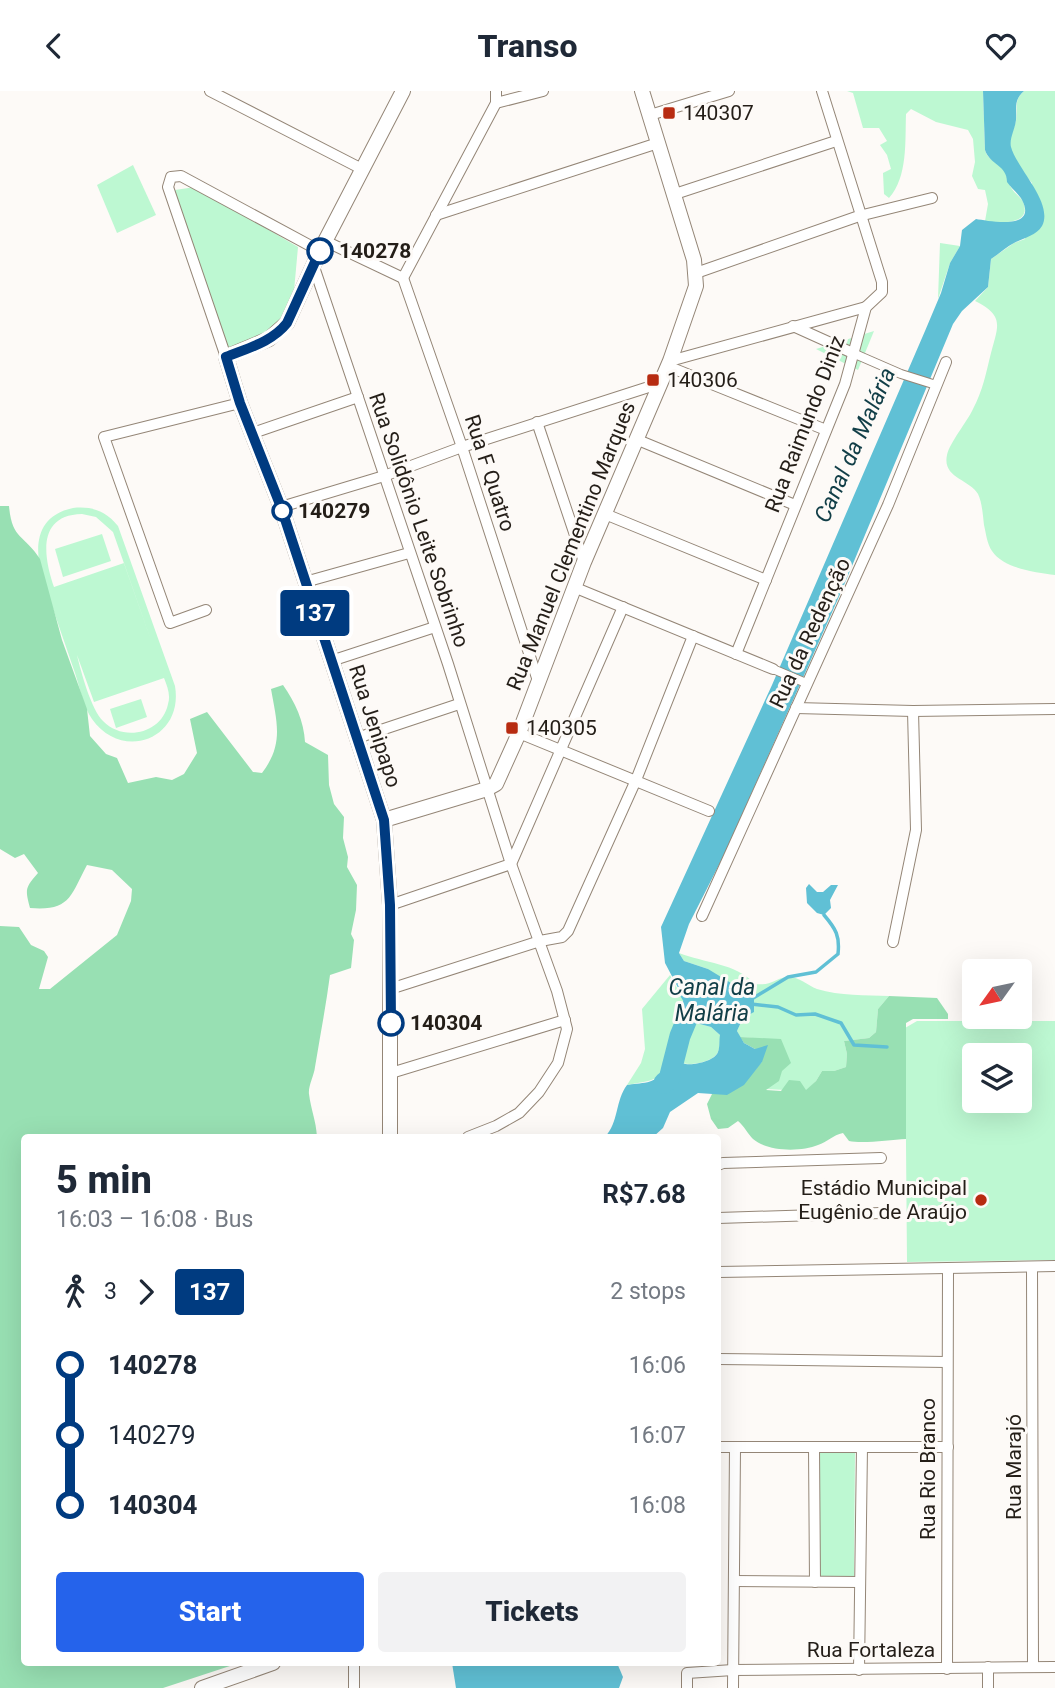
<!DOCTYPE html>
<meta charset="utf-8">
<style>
:root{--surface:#fff;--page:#f2f2f3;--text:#1f2937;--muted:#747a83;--accent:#2563eb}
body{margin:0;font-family:Roboto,sans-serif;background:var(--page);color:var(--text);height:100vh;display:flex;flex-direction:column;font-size:26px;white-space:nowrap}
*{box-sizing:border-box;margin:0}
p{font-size:23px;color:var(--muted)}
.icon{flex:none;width:38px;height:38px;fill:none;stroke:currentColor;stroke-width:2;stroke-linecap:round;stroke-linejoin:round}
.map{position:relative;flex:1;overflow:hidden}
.sheet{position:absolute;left:21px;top:1043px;width:700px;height:532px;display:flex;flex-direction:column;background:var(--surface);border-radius:7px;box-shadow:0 7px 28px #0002}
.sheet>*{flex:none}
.badge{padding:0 14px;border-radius:5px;font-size:24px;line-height:46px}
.needle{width:46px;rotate:237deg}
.buttons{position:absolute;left:962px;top:868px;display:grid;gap:14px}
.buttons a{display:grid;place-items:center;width:70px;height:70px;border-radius:7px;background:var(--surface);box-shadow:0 7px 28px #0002;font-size:35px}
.map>.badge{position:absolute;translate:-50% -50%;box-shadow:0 0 0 4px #fff}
.legs{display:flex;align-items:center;gap:10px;height:77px;padding:0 35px;font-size:23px}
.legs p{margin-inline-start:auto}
.summary{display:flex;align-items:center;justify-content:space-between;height:119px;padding:0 35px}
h1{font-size:38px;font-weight:800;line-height:52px}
.cta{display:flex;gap:14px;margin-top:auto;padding:14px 35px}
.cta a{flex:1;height:80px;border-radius:7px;background:var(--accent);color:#fff;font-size:28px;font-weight:800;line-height:80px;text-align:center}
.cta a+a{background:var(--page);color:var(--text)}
ul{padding:0 35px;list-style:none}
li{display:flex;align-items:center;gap:24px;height:70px;font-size:26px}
li i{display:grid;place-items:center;width:10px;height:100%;margin:0 9px;background:currentColor}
li i::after{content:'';width:18px;height:18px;margin:-9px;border:5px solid;border-radius:50%;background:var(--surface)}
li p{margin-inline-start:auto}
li:first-child i{background:linear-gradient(#0000 50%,currentColor 0)}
li:last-child i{background:linear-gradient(currentColor 50%,#0000 0)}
header{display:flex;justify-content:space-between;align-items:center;height:91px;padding:0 35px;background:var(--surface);font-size:32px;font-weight:800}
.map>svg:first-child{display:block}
.green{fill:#bdf8d2;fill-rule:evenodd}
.forest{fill:#98e0b3}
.water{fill:#60c0d5}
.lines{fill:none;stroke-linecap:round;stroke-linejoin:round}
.stream{stroke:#60c0d5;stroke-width:3.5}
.river{stroke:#60c0d5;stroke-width:21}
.pedestrian-casing{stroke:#948677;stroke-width:10}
.minor-casing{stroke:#948677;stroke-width:12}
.tertiary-casing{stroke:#948677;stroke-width:16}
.pedestrian{stroke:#fff;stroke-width:8}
.minor{stroke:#fff;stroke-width:10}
.tertiary{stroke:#fff;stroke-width:14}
.line-1-casing{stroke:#fff;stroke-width:16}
.line-1{stroke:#003b80;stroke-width:10}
.poi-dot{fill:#b72b11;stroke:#fdfaf7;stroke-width:2.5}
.stop-1-dot{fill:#fff;stroke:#003b80;stroke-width:3.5}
.labels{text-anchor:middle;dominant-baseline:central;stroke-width:6;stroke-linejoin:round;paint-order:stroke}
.poi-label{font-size:21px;fill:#241e18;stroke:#fdfaf7;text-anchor:start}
.stop-label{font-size:21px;font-weight:bold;fill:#241e18;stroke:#fdfaf7;text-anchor:start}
.street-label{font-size:21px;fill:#241e18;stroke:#fdfaf7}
.water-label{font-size:23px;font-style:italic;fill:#113e47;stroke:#fdfaf7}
</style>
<header><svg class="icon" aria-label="back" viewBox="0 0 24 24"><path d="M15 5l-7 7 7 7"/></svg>Transo<svg class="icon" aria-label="heart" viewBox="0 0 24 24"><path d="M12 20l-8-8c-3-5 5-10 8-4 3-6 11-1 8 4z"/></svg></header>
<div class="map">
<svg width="1055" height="1597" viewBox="0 0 1055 1597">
<rect width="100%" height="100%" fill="#fdfaf7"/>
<g class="green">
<path d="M 847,0 L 983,0 L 985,59 C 988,70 997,70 1003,78 C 1008,84 1008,92 1012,98 C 1015,103 1021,106 1023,111 C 1033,134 998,133 985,130 L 988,113 L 985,99 L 978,98 L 972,85 L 975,71 L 973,48 L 968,39 L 936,31 L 911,18 L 906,23 C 905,50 908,86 889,107 L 884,103 L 883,82 L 891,78 L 887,64 L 880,54 L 887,50 L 879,37 L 863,37 L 853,2 Z"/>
<path d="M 1024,0 L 1055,0 L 1055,484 C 1035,481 1004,478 992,460 C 987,453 986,442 984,434 C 983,425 982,411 978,403 C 969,388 942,387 947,364 C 950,351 967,331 973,318 C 983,299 986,282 991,262 C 998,235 1005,225 975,210 L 988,196 L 991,168 L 1014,152 L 1025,148 L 1032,92 C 1024,83 1011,65 1010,53 C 1010,45 1014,37 1016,30 C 1018,17 1013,10 1024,0 Z"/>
<polygon points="133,74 156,124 117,142 97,94"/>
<polygon points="195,96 298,156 291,233 223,264 175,99"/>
<polygon points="940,152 960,155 950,172 938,208"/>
<polygon points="874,240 858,279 816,258"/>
<path d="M 73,417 C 92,415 106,420 118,435 L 175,595 C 184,648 122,671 92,628 C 83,615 80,597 75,582 C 64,550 53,518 42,485 C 34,455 36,425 73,417 ZM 82,423 L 96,426 L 113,441 L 154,558 L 124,472 L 54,496 C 44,467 36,424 82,423 ZM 77,564 L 94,611 L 164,587 C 167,595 171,604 168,613 C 162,643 123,651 103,630 C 91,618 81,581 77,564 Z"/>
<polygon points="102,443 111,470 63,486 55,458"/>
<polygon points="141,608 147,626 116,637 110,618"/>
<path d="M 679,862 C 704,872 736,872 755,893 C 772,895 773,888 787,886 C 798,885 807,894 817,898 C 840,905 866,904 889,905 L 878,918 L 876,941 L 869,947 L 844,950 L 847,963 L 846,976 L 834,980 L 822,980 L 816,990 L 806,1000 L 765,998 L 753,947 L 740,946 L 737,940 L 743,927 L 708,878 L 684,870 Z"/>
<path d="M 670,884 L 696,932 L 711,936 L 720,944 C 720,949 720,956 718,961 C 714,971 686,977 678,970 C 675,967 674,964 671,960 C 658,991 660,988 627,994 L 641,972 L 645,958 L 642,918 Z"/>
<path d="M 917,930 L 1055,930 L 1055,1169 L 907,1171 L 905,937 ZM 975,964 L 1020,964 L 1020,1010 L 975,1010 Z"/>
<polygon points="816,1360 855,1361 854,1486 817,1487"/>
</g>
<g class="forest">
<path d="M 0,415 L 9,415 C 12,449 24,443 40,468 L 62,549 L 87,618 L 90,645 L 106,663 L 117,667 L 128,692 L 156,686 L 172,689 L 184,683 L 197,662 L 190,628 L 207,621 L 253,681 L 262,682 C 284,653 277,632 271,598 L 283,594 C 295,611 304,630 305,651 L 328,664 L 329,694 L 334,713 L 344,726 L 343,747 L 348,766 L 347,776 L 357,794 L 356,819 L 351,843 L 354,849 L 351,877 L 330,884 C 326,915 320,945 315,976 C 314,985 308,995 309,1003 C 311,1019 316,1029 317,1046 L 24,1046 L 24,1572 L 239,1572 L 163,1597 L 0,1597 L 0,835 L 19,836 L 31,854 L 44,860 L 48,866 L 39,898 L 50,898 L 117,844 L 131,810 L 132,798 L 112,779 L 87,774 C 70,806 70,820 30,817 C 25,798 25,797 38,782 L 24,763 L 15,767 L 0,758 Z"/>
<path d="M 889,905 L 937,907 L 948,923 L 948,928 L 913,928 L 906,932 L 906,1048 C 890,1049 862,1053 849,1050 L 843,1042 C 833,1044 827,1051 818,1054 C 801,1061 768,1061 753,1048 C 748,1043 744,1035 738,1030 L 728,1037 L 718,1038 L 711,1028 L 707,1013 L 712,1003 C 741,1004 744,989 762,971 L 755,958 L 744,952 L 740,946 L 781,948 L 791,972 L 782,980 L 779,990 L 766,999 L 781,1000 L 789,989 L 800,990 L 806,999 L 816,990 L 822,980 L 834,980 L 846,976 L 847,963 L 844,950 L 869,947 L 876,941 L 878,918 Z"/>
</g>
<g class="water">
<path d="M 983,0 L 1024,0 C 1013,10 1017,17 1016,29 C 1015,38 1009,48 1011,56 C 1017,78 1054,112 1042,135 C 1036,145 1023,147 1014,152 C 1006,156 999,163 991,168 L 988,196 L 962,220 L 953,233 L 842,499 L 725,762 L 689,833 L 679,862 L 684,870 L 708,878 L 754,906 L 754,921 L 743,927 L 737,940 L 744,952 L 755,958 L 768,954 L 762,971 L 744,994 L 727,1004 L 698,1002 L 670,1021 L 663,1037 L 653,1046 L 605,1046 C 619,1031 615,1010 627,994 C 639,992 658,993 662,980 C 665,972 665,967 671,960 C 675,965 677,970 682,972 C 691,976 715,970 718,961 C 720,956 719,949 720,944 L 711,936 L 696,932 L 685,918 L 685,910 L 665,872 L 661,836 L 772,594 L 925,240 L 941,202 L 950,172 L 960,155 L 962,139 L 976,128 C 989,130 1038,140 1022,109 C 1019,103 1011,97 1007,91 C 1007,74 990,74 985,59 Z"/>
<polygon points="809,793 817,801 823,801 831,794 838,794 830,809 831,817 824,824 817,822 807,812 806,797"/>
<polygon points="452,1572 617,1572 623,1586 619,1597 456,1597"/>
</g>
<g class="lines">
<g class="stream">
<path d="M 750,909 L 788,886 L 816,881 L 838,863 C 840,845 836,838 824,824"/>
<polyline points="751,913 778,916 796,924 815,923 841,932 854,954 887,956"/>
</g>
<polyline class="river" points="664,992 669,988 680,945 695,909 689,899"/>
<defs>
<g id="pedestrian">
<polyline points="855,263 901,283 936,294"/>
<polyline points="773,578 806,592"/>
</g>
<g id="minor">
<polyline points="210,0 362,78"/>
<polyline points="496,12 543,0"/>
<polyline points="650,24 729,0"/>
<polyline points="675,103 836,50"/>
<polyline points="436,124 658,52"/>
<polyline points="325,150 403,187"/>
<polyline points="313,173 448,573 511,773 557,900 567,938 558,972 539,1001 519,1022 496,1035 468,1046"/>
<polyline points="696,182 859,125 932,107"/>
<polyline points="403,187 462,356 538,590"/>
<polyline points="403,187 496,12 496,0"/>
<polyline points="793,235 855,263"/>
<polyline points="226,266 168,96 171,86 181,85 320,160"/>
<polyline points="670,270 866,216"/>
<polyline points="667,275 826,339"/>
<polyline points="537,331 584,471"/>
<polyline points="253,342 358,306"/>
<polyline points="638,349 795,414"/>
<polyline points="281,416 384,385 462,356 658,293"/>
<polyline points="605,423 766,489"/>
<polyline points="305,491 409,462"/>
<polyline points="576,497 773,578"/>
<polyline points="206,519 170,532 104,346 240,312"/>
<polyline points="736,563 845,293 866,216 882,201 882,191 822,0"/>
<polyline points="331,570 435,536"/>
<polyline points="796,617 913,620 1055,618"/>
<polyline points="519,642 709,720"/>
<polyline points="357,647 459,613"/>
<polyline points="390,814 511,773 623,516"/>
<polyline points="702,825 888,414 946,271"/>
<polyline points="893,851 916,739 913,620"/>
<polyline points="390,898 540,850 562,846 568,840 636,689 693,545"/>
<polyline points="391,982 565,929"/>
<polyline points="718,1074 723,1072 881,1067"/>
<polyline points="718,1127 881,1122"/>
<polyline points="1032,1176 1033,1576"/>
<polyline points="718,1181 1055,1175"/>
<polyline points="718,1268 947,1271"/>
<polyline points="718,1356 948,1356"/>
<polyline points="814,1357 815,1491"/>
<polyline points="734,1490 860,1491"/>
<polyline points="947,1578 948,1178"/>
<polyline points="859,1579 862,1356"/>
<polyline points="354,1597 354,1572"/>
<polyline points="687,1597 687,1582 733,1579 1055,1576"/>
<polyline points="733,1597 735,1357"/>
<polyline points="988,1597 988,1576"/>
</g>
<g id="tertiary">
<polyline points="384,729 487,698 496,693 519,642 584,471 670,270 696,195 694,169 642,0"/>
<polyline points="390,1046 390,814 384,729 281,416 240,312 226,266 269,248 287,232 320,160 403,0"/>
<polyline points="202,1597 273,1572"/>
</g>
</defs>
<use href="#pedestrian" class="pedestrian-casing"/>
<use href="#minor" class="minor-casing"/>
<use href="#tertiary" class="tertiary-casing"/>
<use href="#pedestrian" class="pedestrian"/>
<use href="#minor" class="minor"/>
<use href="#tertiary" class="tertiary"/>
</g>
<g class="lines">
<defs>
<path id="line-1" d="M 320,160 L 287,232 C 272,251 248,257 226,266 L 240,312 L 281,416 L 384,729 L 390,814 L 391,932"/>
</defs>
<use href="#line-1" class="line-1-casing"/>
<use href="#line-1" class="line-1"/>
</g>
<g class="poi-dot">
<rect x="662" y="15" width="14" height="14" rx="3.5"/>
<rect x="646" y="282" width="14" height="14" rx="3.5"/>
<rect x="505" y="630" width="14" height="14" rx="3.5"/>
<circle cx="981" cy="1109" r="7"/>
</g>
<g class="stop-1-dot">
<circle cx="320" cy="160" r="12"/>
<circle cx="282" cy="420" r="9"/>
<circle cx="391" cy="932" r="12"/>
</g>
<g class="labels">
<g class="poi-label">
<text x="683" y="22">140307</text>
<text x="667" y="289">140306</text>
<text x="526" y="637">140305</text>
<text x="967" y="1097" text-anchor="end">Estádio Municipal<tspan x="967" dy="24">Eugênio de Araújo</tspan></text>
</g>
<g class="stop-label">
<text x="339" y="160">140278</text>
<text x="298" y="420">140279</text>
<text x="410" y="932">140304</text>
</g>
<g class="street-label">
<text transform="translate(805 333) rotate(-69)">Rua Raimundo Diniz</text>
<text transform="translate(490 382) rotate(72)">Rua F Quatro</text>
<text transform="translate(419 429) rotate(71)">Rua Solidônio Leite Sobrinho</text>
<text transform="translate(571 455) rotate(-68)">Rua Manuel Clementino Marques</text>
<text transform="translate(810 542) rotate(-65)">Rua da Redenção</text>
<text transform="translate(375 635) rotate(72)">Rua Jenipapo</text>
<text transform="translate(1014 1376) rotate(-90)">Rua Marajó</text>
<text transform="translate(928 1378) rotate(-90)">Rua Rio Branco</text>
<text x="871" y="1559">Rua Fortaleza</text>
</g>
<g class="water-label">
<text transform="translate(855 354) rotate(-66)">Canal da Malária</text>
<text x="712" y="896">Canal da<tspan x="712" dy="26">Malária</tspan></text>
</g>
</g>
</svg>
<div class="buttons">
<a><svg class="needle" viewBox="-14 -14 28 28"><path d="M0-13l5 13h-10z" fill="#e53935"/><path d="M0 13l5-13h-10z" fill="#747a83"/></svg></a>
<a><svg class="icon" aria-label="layers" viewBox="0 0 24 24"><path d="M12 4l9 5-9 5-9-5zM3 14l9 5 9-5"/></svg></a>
</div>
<b class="badge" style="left:315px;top:522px;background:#003b80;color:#fff">137</b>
<section class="sheet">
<div class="summary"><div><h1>5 min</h1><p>16:03 – 16:08 · Bus</p></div><b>R$7.68</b></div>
<div class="legs"><svg class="icon" aria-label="walk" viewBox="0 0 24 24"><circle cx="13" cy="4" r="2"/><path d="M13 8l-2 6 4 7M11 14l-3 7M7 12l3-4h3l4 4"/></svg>3<svg class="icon" aria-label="forward" viewBox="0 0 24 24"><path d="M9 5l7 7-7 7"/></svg><b class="badge" style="background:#003b80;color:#fff">137</b><p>2 stops</p></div>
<ul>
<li><i style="color:#003b80"></i><b>140278</b><p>16:06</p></li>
<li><i style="color:#003b80"></i><span>140279</span><p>16:07</p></li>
<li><i style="color:#003b80"></i><b>140304</b><p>16:08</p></li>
</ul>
<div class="cta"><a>Start</a><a>Tickets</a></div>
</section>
</div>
